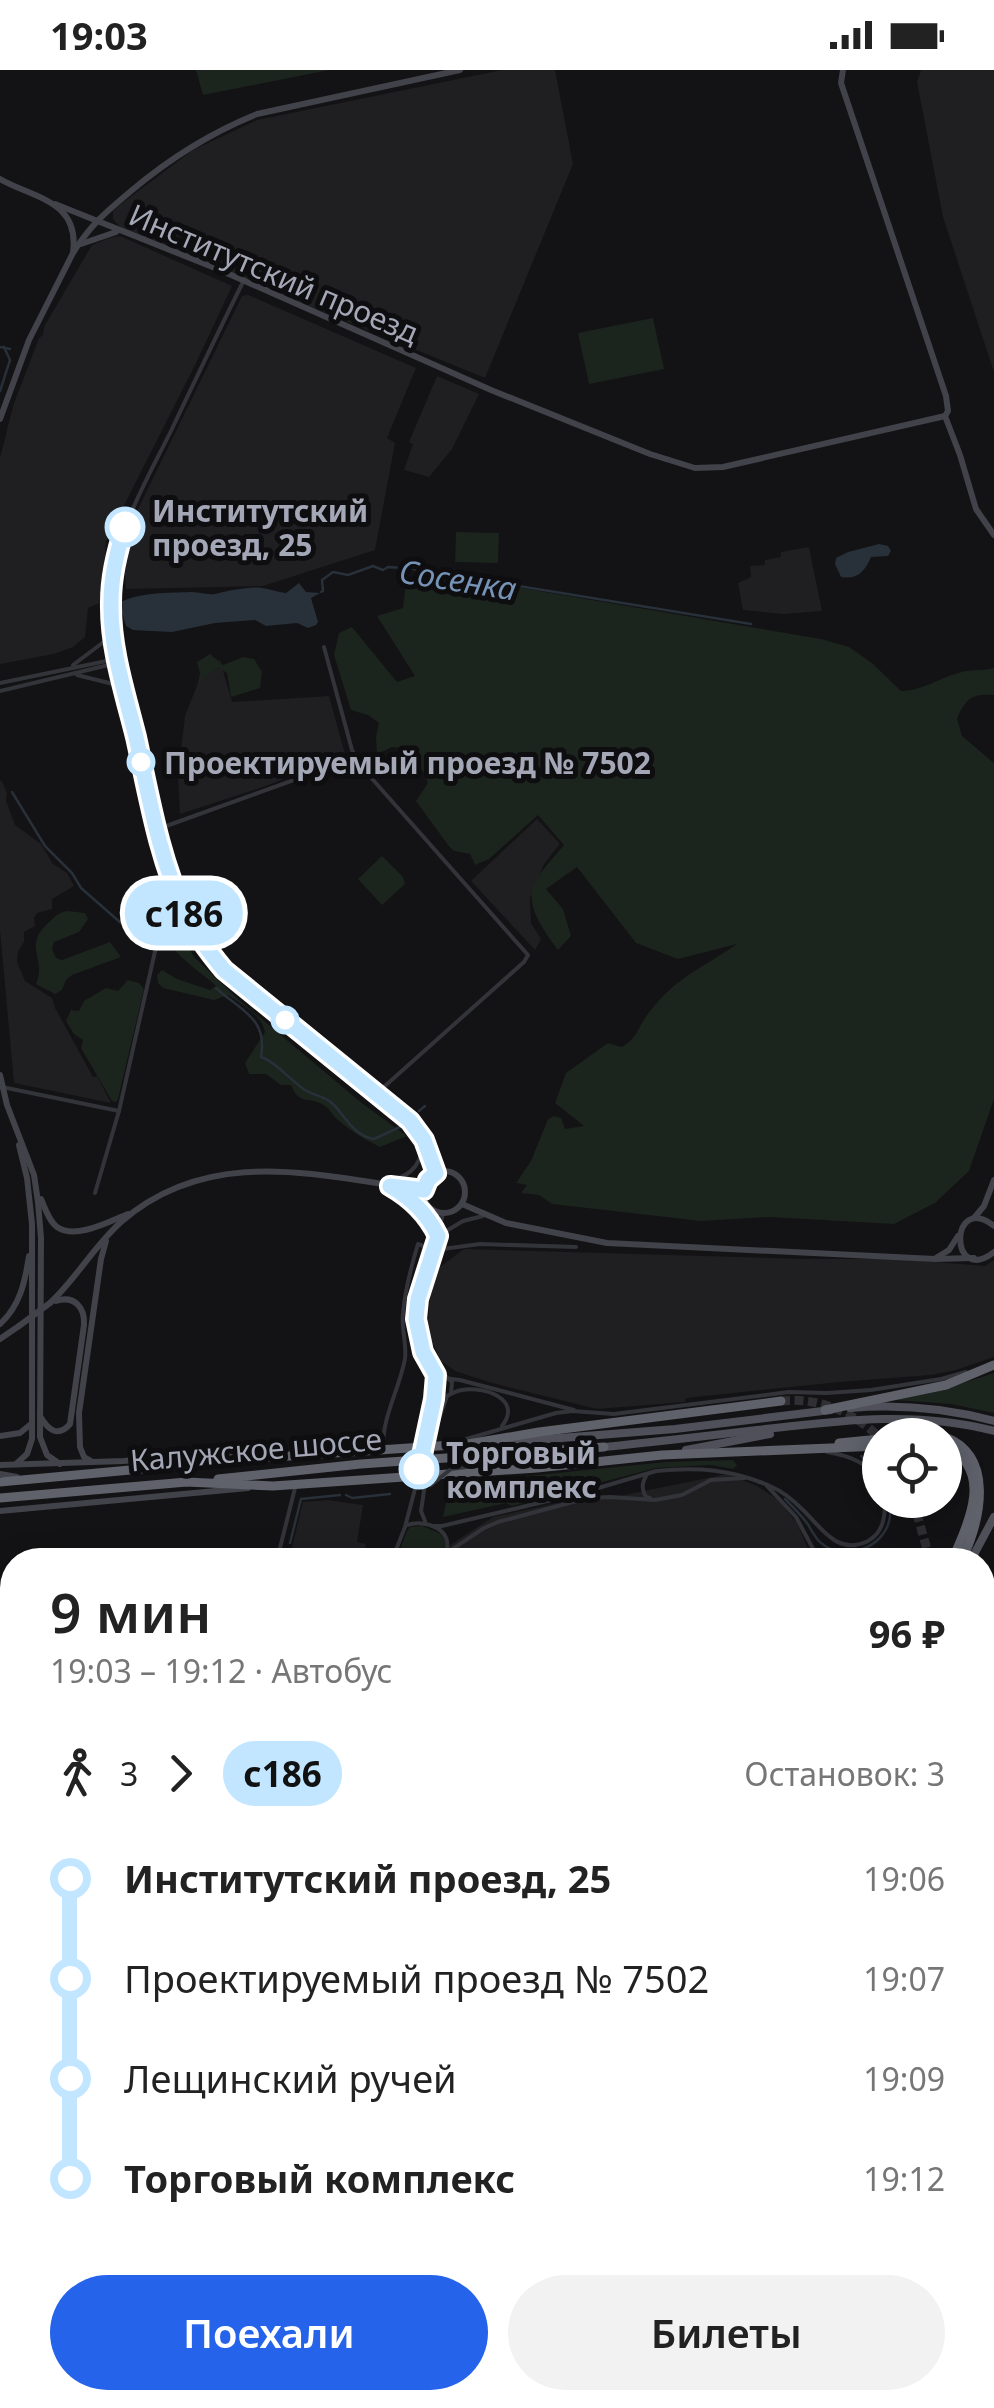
<!DOCTYPE html>
<html lang="ru">
<meta charset="utf-8">
<style>
:root{--surface:#fff;--page:#f2f2f2;--text:#222;--muted:#767676;--accent:#2563eb}
body{margin:0;font-family:"Noto Sans",sans-serif;background:var(--page);color:var(--text);height:100vh;display:flex;flex-direction:column;font-size:38px;white-space:nowrap}
*{box-sizing:border-box;margin:0}
p{font-size:32px;color:var(--muted)}
.icon{flex:none;width:55px;height:55px;fill:none;stroke:currentColor;stroke-width:2;stroke-linecap:round;stroke-linejoin:round}
.map{position:relative;flex:1;overflow:hidden}
.details{position:absolute;left:0px;top:1478px;width:995px;height:862px;display:flex;flex-direction:column;background:var(--surface);border-radius:40px 40px 0 0;box-shadow:0 5px 25px #0003}
.details>*{flex:none}
.badge{padding:0 20px;border-radius:32px;font-size:35px;line-height:65px}
.controls{position:absolute;left:862px;top:1348px;display:grid;gap:20px}
.controls a{display:grid;place-items:center;width:100px;height:100px;border-radius:50%;background:var(--surface);box-shadow:0 5px 25px #0003;font-size:50px}
.map>.badge{position:absolute;translate:-50% -50%;box-shadow:0 0 0 5px #fff}
.legs{display:flex;align-items:center;gap:15px;height:110px;padding:0 50px;font-size:32px}
.legs p{margin-inline-start:auto}
.overview{display:flex;align-items:center;justify-content:space-between;height:170px;padding:0 50px}
h1{font-size:55px;font-weight:600;line-height:75px}
.action{display:flex;gap:20px;margin-top:auto;padding:20px 50px}
.action a{flex:1;height:115px;border-radius:60px;background:var(--accent);color:#fff;font-size:40px;font-weight:600;line-height:115px;text-align:center}
.action a+a{background:var(--page);color:var(--text)}
ul{padding:0 50px;list-style:none}
li{display:flex;align-items:center;gap:35px;height:100px;font-size:38px}
li i{display:grid;place-items:center;width:15px;height:100%;margin:0 12px;background:currentColor}
li i::after{content:'';width:25px;height:25px;margin:-12px;border:8px solid;border-radius:50%;background:var(--surface)}
li p{margin-inline-start:auto}
li:first-child i{background:linear-gradient(#0000 50%,currentColor 0)}
li:last-child i{background:linear-gradient(currentColor 50%,#0000 0)}
.status{display:flex;justify-content:space-between;align-items:center;height:70px;padding:0 50px;background:var(--surface);direction:ltr}
.status svg{height:28px;fill:currentColor}
.map>svg:first-child{display:block}
.built{fill:#1f1e21}
.green{fill:#1c241e}
.water{fill:#283039}
.lines{fill:none;stroke-linecap:round;stroke-linejoin:round}
.stream{stroke:#283039;stroke-width:2.5}
.highway-tunnel{stroke:#303034;stroke-width:9;stroke-dasharray:9 4.5;stroke-linecap:butt}
.street{stroke:#33343a;stroke-width:4}
.secondary{stroke:#41424a;stroke-width:6}
.primary{stroke:#4f5059;stroke-width:8}
.highway{stroke:#5f616b;stroke-width:9}
.street-bridge{stroke:#33343a;stroke-width:4}
.secondary-bridge{stroke:#41424a;stroke-width:6}
.line-1-casing{stroke:#fff;stroke-width:22}
.line-1{stroke:#c2e6ff;stroke-width:15}
.stop-1-dot{fill:#fff;stroke:#c2e6ff;stroke-width:5}
.labels{text-anchor:middle;dominant-baseline:central;stroke-width:10;stroke-linejoin:round;paint-order:stroke}
.street-label{font-size:30px;fill:#a3a7b6;stroke:#0e0d0f}
.stop-label{font-size:30px;font-weight:bold;fill:#a3a7b6;stroke:#0e0d0f;text-anchor:start}
.water-label{font-size:32px;font-style:italic;fill:#7692b4;stroke:#0e0d0f}
</style>
<div class="status"><b>19:03</b><svg viewBox="0 0 49 12"><path d="M0 12V9h3v3zM5 12V6h3v6zM10 12V3h3v9zM15 12V0h3v12zM26 1h20v11H26zM47 4h2v5h-2z"/></svg></div>
<div class="map">
<svg width="994" height="2338" viewBox="0 0 994 2338">
<rect width="100%" height="100%" fill="#131214"/>
<g class="built">
<polygon points="502,0 555,0 573,94 485,308 123,160 113,149 113,141 117,137 193,80 257,50"/>
<polygon points="921,0 994,0 994,302 943,147 917,12"/>
<polygon points="120,166 232,216 196,293 106,471 102,532 88,538 85,567 73,577 54,584 0,594 0,388 13,336 39,268 43,265 44,257 92,175 109,168"/>
<polygon points="248,225 416,298 387,368 395,373 375,480 263,516 126,519 123,485 136,443 242,226"/>
<polygon points="437,306 479,324 452,379 429,407 404,400 413,374 409,372"/>
<polygon points="809,477 822,541 783,544 743,540 738,513 751,507 750,496 765,495 765,490 781,487 781,482"/>
<polygon points="220,590 232,632 329,626 345,684 266,716 180,744 178,707 185,646 200,608 213,593"/>
<polygon points="0,711 2,711 7,723 6,731 15,755 41,774 53,794 67,803 74,816 52,829 52,839 37,843 34,848 35,856 24,862 24,872 18,881 17,892 25,911 52,928 55,938 93,1007 97,1006 111,1033 14,1013 0,860"/>
<polygon points="537,749 560,774 544,794 530,828 531,853 541,869 535,880 471,811"/>
<polygon points="464,1179 805,1189 896,1189 985,1196 994,1190 994,1287 956,1300 931,1305 839,1312 686,1328 685,1332 597,1339 492,1313 455,1301 441,1291 432,1272 428,1251 431,1218 440,1197"/>
<polygon points="727,1404 757,1416 778,1430 797,1453 813,1490 427,1490 493,1447 589,1426 605,1429"/>
<polygon points="328,1430 363,1435 357,1472 366,1474 363,1490 289,1490 303,1432"/>
<polygon points="994,1703 994,1802 983,1808 983,1707"/>
<polygon points="199,2328 516,2328 511,2338 206,2338 198,2335"/>
</g>
<g class="green">
<polygon points="196,0 329,0 203,25"/>
<polygon points="653,248 664,299 589,314 578,263"/>
<polygon points="456,462 499,463 498,493 455,492"/>
<path d="M 415,500 L 821,569 L 849,577 L 872,593 L 901,621 C 922,621 941,607 962,602 C 973,599 983,601 994,598 L 994,625 C 972,623 965,629 957,649 L 962,666 L 994,693 L 994,1029 L 969,1101 L 935,1133 L 894,1154 L 769,1147 L 701,1151 L 552,1134 L 539,1125 L 521,1123 L 527,1115 L 516,1113 L 531,1091 L 548,1049 L 554,1046 L 561,1048 L 565,1059 L 584,1056 L 555,1033 L 566,1003 L 608,973 L 621,977 C 636,970 637,960 645,948 C 672,909 701,899 737,874 L 678,889 L 636,873 L 577,797 L 546,819 L 563,839 L 571,866 L 558,880 C 546,864 524,835 534,814 C 541,800 554,787 564,775 L 538,745 L 489,789 L 475,795 L 470,784 L 454,781 L 448,775 L 416,731 L 428,713 L 423,701 L 405,685 L 405,678 L 392,677 L 377,684 L 376,666 L 379,653 L 368,645 L 351,640 L 334,585 L 339,563 L 352,557 L 397,612 L 415,606 L 377,546 L 403,538 L 405,520 L 418,507 Z"/>
<polygon points="210,584 223,595 243,587 254,589 262,602 260,618 231,627 227,603 218,597 198,613 200,603 197,592"/>
<polygon points="382,786 403,807 405,814 382,835 358,809"/>
<path d="M 68,841 L 85,843 L 88,849 L 79,862 L 54,872 L 52,879 L 56,888 L 62,890 L 110,872 L 121,887 L 72,905 L 66,910 L 62,920 L 55,924 L 36,914 C 47,890 23,876 47,854 C 55,847 58,842 68,841 Z"/>
<path d="M 175,854 L 194,887 L 239,930 L 363,1034 L 407,1066 L 380,1077 C 364,1069 350,1061 337,1049 C 332,1045 330,1039 325,1036 C 311,1025 300,1038 291,1015 L 281,1015 L 266,1004 L 249,1004 L 245,993 L 265,962 C 262,945 242,935 228,925 L 214,930 L 163,918 L 158,913 L 157,905 L 162,900 L 177,909 L 210,920 L 216,916 C 198,899 173,887 165,862 Z"/>
<polygon points="128,910 139,913 144,919 118,1029 116,1032 112,1031 81,978 83,970 74,964 66,951 71,940 79,941 84,931 106,918 118,921"/>
<polygon points="994,1303 994,1343 951,1334 894,1330 954,1316"/>
<polygon points="733,1390 737,1395 733,1399 711,1395 656,1398 512,1436 506,1433 443,1447 450,1414 665,1392"/>
<path d="M 422,1456 C 437,1463 448,1462 445,1481 L 432,1490 L 396,1490 L 407,1461 L 410,1457 Z"/>
<polygon points="0,1612 12,1612 12,2328 195,2328 198,2329 197,2336 202,2338 0,2338"/>
<polygon points="986,2297 994,2300 994,2338 737,2338 740,2328 982,2328 983,2298"/>
</g>
<g class="water">
<path d="M 879,474 L 888,476 L 891,481 L 888,486 L 871,487 C 865,501 858,510 841,507 L 835,494 L 836,488 L 848,482 Z"/>
<path d="M 299,513 L 306,522 L 320,523 L 311,528 L 318,552 L 316,555 L 308,558 L 297,553 L 266,556 L 255,550 L 215,553 L 172,562 L 150,561 L 133,560 L 126,556 L 119,533 C 139,522 168,523 191,522 C 198,522 207,525 215,524 C 226,521 251,516 262,518 C 270,519 277,522 286,523 Z"/>
</g>
<g class="lines">
<g class="stream">
<polyline points="0,277 10,279"/>
<polyline points="0,321 10,290 4,277"/>
<polyline points="321,522 323,521 322,510 333,502 348,505 373,496 383,500 388,497 414,499 751,554"/>
<polyline points="12,722 45,776 72,803 81,818 146,875"/>
<path d="M 216,918 C 241,941 268,948 261,987 C 276,992 290,1010 305,1020 C 314,1026 324,1025 333,1034 C 345,1046 354,1066 374,1069 L 400,1057"/>
<polyline points="419,1041 425,1036"/>
<polyline points="861,1386 880,1403"/>
<polyline points="346,1425 352,1428 390,1424"/>
<path d="M 785,1429 C 793,1437 800,1444 807,1453 C 811,1459 815,1468 821,1473 C 840,1489 872,1482 885,1461 C 891,1452 891,1441 890,1430"/>
<polyline points="290,1473 301,1429 340,1425"/>
<polyline points="824,1481 828,1490"/>
<polyline points="286,1490 288,1481"/>
<polyline points="857,2328 864,2338"/>
<polyline points="242,2338 244,2328"/>
</g>
<g class="highway-tunnel">
<path d="M 781,1331 C 818,1327 854,1342 880,1368"/>
<polyline points="913,1430 930,1490"/>
</g>
<g class="street">
<path d="M 243,212 C 218,262 194,313 170,363 C 143,417 110,472 110,534 C 111,592 131,649 144,705 C 163,784 171,835 224,900 L 410,1051 L 423,1071 L 436,1103"/>
<polyline points="324,577 352,680 359,694 528,885 524,892 376,1024"/>
<polyline points="73,595 113,565"/>
<polyline points="77,605 113,614 124,621"/>
<polyline points="0,613 116,589"/>
<polyline points="0,621 117,593"/>
<polyline points="158,759 355,688"/>
<polyline points="2,1017 119,1041"/>
<path d="M 383,1112 C 406,1108 420,1100 423,1075"/>
<path d="M 395,1119 C 413,1131 428,1147 438,1166"/>
<polyline points="95,1123 119,1041 156,877 164,859 186,846"/>
<polyline points="438,1166 463,1151 483,1146"/>
<polyline points="431,1293 452,1312 451,1323"/>
<polyline points="435,1314 443,1308 460,1310 574,1340"/>
<path d="M 439,1349 L 447,1326 C 452,1323 456,1321 462,1320 C 484,1316 523,1329 502,1356"/>
<polyline points="430,1350 435,1305 423,1282 416,1249 418,1229 435,1180 443,1143"/>
<polyline points="463,1370 556,1343 572,1341 614,1344 789,1322 827,1323 871,1320 941,1309 966,1302"/>
<path d="M 383,1379 C 382,1347 399,1320 405,1289 C 407,1274 401,1258 403,1243 C 405,1220 411,1197 418,1174 L 435,1180 L 480,1174 L 576,1177"/>
<path d="M 827,1382 C 850,1386 867,1392 880,1412"/>
<polyline points="489,1394 568,1384"/>
<path d="M 647,1404 C 642,1413 641,1418 646,1427 L 650,1428"/>
<polyline points="425,1414 421,1441 425,1451"/>
<polyline points="767,1416 796,1447 819,1490"/>
<path d="M 407,1455 C 425,1449 454,1459 446,1482"/>
<path d="M 432,1456 L 442,1456 L 581,1423 L 656,1401 C 697,1397 733,1399 772,1417 C 784,1422 794,1431 803,1440 C 822,1458 837,1486 868,1471 C 884,1462 885,1446 885,1430"/>
<polyline points="277,1490 296,1414"/>
<polyline points="392,1490 405,1457 416,1415"/>
<polyline points="436,1490 484,1458 498,1452 588,1428 611,1427 655,1430 682,1425 711,1410 745,1408"/>
</g>
<g class="secondary">
<polyline points="843,0 841,13 946,326 948,341 945,346"/>
<path d="M 0,109 C 36,129 80,131 73,183 L 29,270 L 0,349"/>
<polyline points="55,134 220,200 491,320 650,384 695,398 723,397 945,346"/>
<polyline points="81,174 116,162"/>
<path d="M 73,183 C 90,155 107,141 131,121 C 170,88 210,63 257,44 L 460,0"/>
<polyline points="945,346 960,385 976,439 994,465"/>
<polyline points="0,1005 7,1035 34,1105 38,1132 41,1168 40,1367 47,1385 60,1394"/>
<circle cx="444" cy="1122" r="21"/>
<path d="M 41,1129 C 45,1138 49,1151 57,1157 C 76,1170 110,1151 128,1144"/>
<polyline points="462,1134 506,1153 607,1173 935,1189 974,1188"/>
<polyline points="974,1148 984,1136 994,1110"/>
<path d="M 994,1156 C 949,1121 949,1217 994,1182"/>
<polyline points="936,1188 949,1180 958,1166"/>
<path d="M 50,1233 C 76,1209 94,1176 121,1152 C 210,1074 319,1106 424,1120"/>
<path d="M 0,1254 C 20,1236 25,1212 29,1186"/>
<polyline points="0,1269 19,1256"/>
<path d="M 40,1346 C 48,1360 58,1368 70,1354 L 84,1255 C 85,1237 74,1225 56,1231"/>
<polyline points="0,1366 20,1363 31,1354"/>
<polyline points="91,1391 84,1387 80,1377 79,1343 101,1189 106,1171"/>
<polyline points="16,1394 27,1384 32,1369 32,1154 27,1108 19,1075"/>
<polyline points="0,1395 124,1391 190,1384 238,1386"/>
<polyline points="0,1404 17,1407"/>
<polyline points="0,1441 248,1418"/>
<polyline points="0,1585 12,1585"/>
<polyline points="0,1598 12,1598"/>
<polyline points="526,2338 530,2328"/>
</g>
<g class="primary">
<path d="M 850,1338 C 899,1334 946,1338 994,1351"/>
<polyline points="497,1373 675,1359 831,1340"/>
<path d="M 604,1377 C 655,1372 706,1366 757,1360 C 837,1351 915,1340 994,1361"/>
<polyline points="686,1380 770,1364"/>
<polyline points="971,1490 994,1447"/>
<polyline points="982,1543 994,1523"/>
<polyline points="982,1661 994,1639"/>
<polyline points="589,2338 596,2328"/>
</g>
<g class="highway">
<polyline points="825,1340 946,1315 994,1295"/>
<path d="M 945,1367 C 994,1386 982,1447 962,1490"/>
<polyline points="839,1373 880,1369"/>
<path d="M 945,1377 C 994,1397 970,1452 952,1490"/>
<polyline points="218,1409 361,1394 604,1377"/>
<polyline points="0,1412 260,1388 468,1374 539,1362 781,1331"/>
<polyline points="186,1412 273,1416 537,1398 662,1385 880,1376"/>
<polyline points="0,1428 187,1412"/>
<polyline points="982,1576 994,1556"/>
<polyline points="982,1615 994,1595"/>
<polyline points="982,1637 994,1621"/>
<polyline points="551,2338 557,2328"/>
<polyline points="573,2338 579,2328"/>
</g>
<g class="street-bridge">
<polyline points="425,1414 439,1349"/>
<polyline points="416,1415 430,1350"/>
<polyline points="431,1415 451,1399 489,1394"/>
</g>
<polyline class="secondary-bridge" points="19,1256 50,1233"/>
</g>
<g class="lines">
<defs>
<path id="line-1" d="M 125,457 C 117,481 111,506 111,532 C 110,578 125,623 136,667 C 149,726 159,788 185,843 C 195,864 209,882 224,900 L 410,1051 L 424,1070 L 436,1103 L 428,1110 L 424,1120 L 390,1116 C 411,1128 428,1145 438,1166 L 418,1229 L 416,1249 L 423,1282 L 436,1305 L 434,1329 L 419,1399"/>
</defs>
<use href="#line-1" class="line-1-casing"/>
<use href="#line-1" class="line-1"/>
</g>
<g class="stop-1-dot">
<circle cx="125" cy="457" r="18"/>
<circle cx="141" cy="692" r="12"/>
<circle cx="285" cy="950" r="12"/>
<circle cx="419" cy="1399" r="18"/>
</g>
<g class="labels">
<g class="street-label">
<text transform="translate(274 203) rotate(23)">Институтский проезд</text>
<text transform="translate(256 1379) rotate(-5)">Калужское шоссе</text>
</g>
<g class="stop-label">
<text x="152" y="440">Институтский<tspan x="152" dy="34">проезд, 25</tspan></text>
<text x="164" y="692">Проектируемый проезд № 7502</text>
<text x="446" y="1382">Торговый<tspan x="446" dy="34">комплекс</tspan></text>
</g>
<g class="water-label">
<text transform="translate(458 509) rotate(9)">Сосенка</text>
</g>
</g>
</svg>
<div class="controls">
<a><svg class="icon" aria-label="locate" viewBox="0 0 24 24"><circle cx="12" cy="12" r="6"/><path d="M12 2v4M12 18v4M2 12h4M18 12h4"/></svg></a>
</div>
<b class="badge" style="left:184px;top:843px;background:#c2e6ff;color:#111">с186</b>
<section class="details">
<div class="overview"><div><h1>9 мин</h1><p>19:03 – 19:12 · Автобус</p></div><b>96 ₽</b></div>
<div class="legs"><svg class="icon" aria-label="walk" viewBox="0 0 24 24"><circle cx="13" cy="4" r="2"/><path d="M13 8l-2 6 4 7M11 14l-3 7M7 12l3-4h3l4 4"/></svg>3<svg class="icon" aria-label="forward" viewBox="0 0 24 24"><path d="M9 5l7 7-7 7"/></svg><b class="badge" style="background:#c2e6ff;color:#111">с186</b><p>Остановок: 3</p></div>
<ul>
<li><i style="color:#c2e6ff"></i><b>Институтский проезд, 25</b><p>19:06</p></li>
<li><i style="color:#c2e6ff"></i><span>Проектируемый проезд № 7502</span><p>19:07</p></li>
<li><i style="color:#c2e6ff"></i><span>Лещинский ручей</span><p>19:09</p></li>
<li><i style="color:#c2e6ff"></i><b>Торговый комплекс</b><p>19:12</p></li>
</ul>
<div class="action"><a>Поехали</a><a>Билеты</a></div>
</section>
</div>
